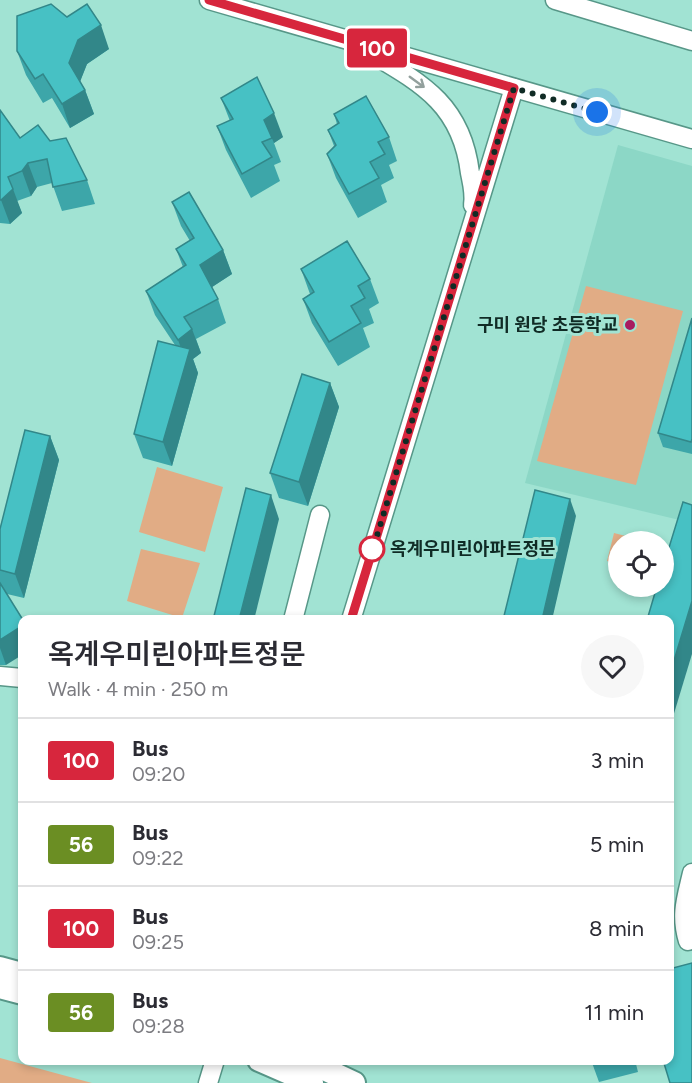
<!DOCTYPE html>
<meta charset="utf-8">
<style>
:root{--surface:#fff;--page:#f7f7f7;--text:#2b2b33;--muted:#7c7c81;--line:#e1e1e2}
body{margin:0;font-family:Figtree,"Noto Sans KR",sans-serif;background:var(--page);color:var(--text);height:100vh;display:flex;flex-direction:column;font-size:22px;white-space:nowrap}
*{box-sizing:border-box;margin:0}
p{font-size:20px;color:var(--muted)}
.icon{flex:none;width:33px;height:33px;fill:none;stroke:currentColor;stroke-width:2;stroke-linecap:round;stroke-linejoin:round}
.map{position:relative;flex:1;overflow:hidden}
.sheet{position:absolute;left:18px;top:615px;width:656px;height:450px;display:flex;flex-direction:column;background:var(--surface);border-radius:12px;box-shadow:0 3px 9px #0003}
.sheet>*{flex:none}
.badge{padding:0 12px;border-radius:4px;font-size:21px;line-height:39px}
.buttons{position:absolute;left:608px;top:531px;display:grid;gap:12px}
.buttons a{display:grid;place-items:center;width:66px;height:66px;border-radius:50%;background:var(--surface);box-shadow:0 3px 9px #0003;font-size:30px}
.you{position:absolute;width:30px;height:30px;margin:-15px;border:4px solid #fff;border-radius:50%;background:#1a73e8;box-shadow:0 0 0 9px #1a73e833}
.map>.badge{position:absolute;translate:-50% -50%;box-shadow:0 0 0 3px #fff}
.round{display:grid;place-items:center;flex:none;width:63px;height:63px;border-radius:32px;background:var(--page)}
.summary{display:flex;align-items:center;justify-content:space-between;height:102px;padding:0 30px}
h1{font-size:28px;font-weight:600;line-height:45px}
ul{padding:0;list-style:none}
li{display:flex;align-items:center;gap:18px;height:84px;padding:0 30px;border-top:2px solid var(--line)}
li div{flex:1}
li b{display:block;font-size:22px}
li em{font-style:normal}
li .badge{min-width:66px;font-weight:700;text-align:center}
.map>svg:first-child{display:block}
.built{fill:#8cd7c6}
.green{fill:#e1ac85}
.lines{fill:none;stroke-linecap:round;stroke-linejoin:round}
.minor-casing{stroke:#579788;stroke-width:21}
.tertiary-casing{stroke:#579788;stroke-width:26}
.minor{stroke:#fff;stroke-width:18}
.tertiary{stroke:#fff;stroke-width:22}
.wall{fill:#3da6a9}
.shaded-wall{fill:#328789}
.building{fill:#47c1c4;stroke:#328789;stroke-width:1.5}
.oneway{stroke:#93a09d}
.line-casing{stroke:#fff;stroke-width:14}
.line{stroke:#d7263d;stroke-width:9}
.walk{stroke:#102b25;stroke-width:6;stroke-dasharray:0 10.8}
.poi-dot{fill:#a81c60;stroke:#a1e3d3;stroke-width:2}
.stop-dot{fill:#fff;stroke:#d7263d;stroke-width:3}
.labels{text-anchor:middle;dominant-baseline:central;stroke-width:6;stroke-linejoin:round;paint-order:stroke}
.poi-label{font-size:18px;font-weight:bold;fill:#102b25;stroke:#a1e3d3;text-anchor:end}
.stop-label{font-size:18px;font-weight:bold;fill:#102b25;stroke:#a1e3d3;text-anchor:start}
</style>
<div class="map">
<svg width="692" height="1083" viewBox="0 0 692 1083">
<rect width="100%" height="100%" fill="#a1e3d3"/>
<polygon class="built" points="618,145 692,166 692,523 525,483"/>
<g class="green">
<polygon points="586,286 683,311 636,485 537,461"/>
<polygon points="157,467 223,487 205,552 139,532"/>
<polygon points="614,533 645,541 618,542 618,565 607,561"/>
<polygon points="141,549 200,563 182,618 127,601"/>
<polygon points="0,1058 92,1083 0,1083"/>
</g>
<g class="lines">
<defs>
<g id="minor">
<polyline points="209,0 692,139"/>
<polyline points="555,0 692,41"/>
<path d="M 372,54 C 425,85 462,107 470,173 C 472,183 475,194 473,205"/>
<polyline points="293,620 320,515"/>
<polyline points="351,620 514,88"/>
<polyline points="0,676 22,678"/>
<path d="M 688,941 C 680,915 686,899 692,873"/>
<polyline points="208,1083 215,1060"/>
</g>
<g id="tertiary">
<polyline points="0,968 22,974"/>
<polyline points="0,987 22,993"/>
<polyline points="259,1060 312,1083"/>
<polyline points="305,1060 354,1083"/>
</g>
</defs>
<use href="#minor" class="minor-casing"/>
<use href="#tertiary" class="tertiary-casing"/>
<use href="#minor" class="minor"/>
<use href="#tertiary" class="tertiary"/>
</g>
<g class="wall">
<polygon points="67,17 109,49 87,64 80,81 85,90 94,114 70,128 52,98 43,103 26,75 17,51"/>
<polygon points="221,98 283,137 274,143 281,162 274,165 280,181 251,198 226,150 217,126 230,121"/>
<polygon points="0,110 20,138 50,141 87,180 95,204 62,211 52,183 37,187 31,196 17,201 22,213 10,224 0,223"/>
<polygon points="334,114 389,137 397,161 389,165 394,178 381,185 387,202 358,218 336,178 327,154 334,146 328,130 337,124"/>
<polygon points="172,202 223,250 232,274 212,287 218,299 226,323 196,339 201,353 193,359 198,373 172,466 143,458 134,434 175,345 155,315 146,291 183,267 176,249 190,241 181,226"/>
<polygon points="301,269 370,279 379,303 369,309 374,323 363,328 370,347 338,366 312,323 303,299 310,294"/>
<polygon points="692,318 692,454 663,447 658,433"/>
<polygon points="330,383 339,407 308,506 279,498 270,473"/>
<polygon points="50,436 59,460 24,598 7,594 6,665 0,665 0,529"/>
<polygon points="591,1060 635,1060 638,1072 599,1082"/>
</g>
<g class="shaded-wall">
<polygon points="101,25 109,49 87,64 78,87 69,63 78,40"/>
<polygon points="85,90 94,114 70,128 62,104"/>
<polygon points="274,113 283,137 274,143 264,120"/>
<polygon points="28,163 37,187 31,196 22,171"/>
<polygon points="13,189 22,213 10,224 1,200"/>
<polygon points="223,250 232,274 209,289 200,265"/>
<polygon points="192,329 201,353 193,359 198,373 172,466 163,442 186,361 178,340"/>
<polygon points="330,383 339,407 308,506 299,482"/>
<polygon points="50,436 59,460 24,598 15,574"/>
<polygon points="271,495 279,519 254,620 239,620"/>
<polygon points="570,499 576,516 552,620 542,620"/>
<polygon points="692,601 692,654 669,730 669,677"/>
<polygon points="22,626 22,655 6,665 0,648 0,640"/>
</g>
<g class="building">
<polygon points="51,4 67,17 87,4 101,25 78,40 69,63 85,90 62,104 43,74 35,79 17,51 17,16"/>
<polygon points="257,77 274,113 264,120 272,138 262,142 272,157 242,174 217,126 233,119 221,98"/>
<polygon points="366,96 389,137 378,142 385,154 370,162 379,178 349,194 327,154 336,145 328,130 339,123 334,114"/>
<polygon points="0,110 20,138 38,125 50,141 66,138 87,180 53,187 47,159 28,163 22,171 8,177 13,189 1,200 0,200"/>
<polygon points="189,192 223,250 200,265 218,299 184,317 192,329 178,340 146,291 186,265 176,249 194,238 172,202"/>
<polygon points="347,241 370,279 358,286 365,298 351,306 361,323 329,342 303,299 314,292 301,269"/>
<polygon points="692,318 692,439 691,442 658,433"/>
<polygon points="158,341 190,349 163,442 134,434"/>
<polygon points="302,374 330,383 299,482 270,473"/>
<polygon points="25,430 50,436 15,574 0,570 0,529"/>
<polygon points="246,488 271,495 239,620 213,620"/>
<polygon points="535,490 570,499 542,620 503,620"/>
<polygon points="683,502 692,505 692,601 669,677 669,620 647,620 657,586 663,586 663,567"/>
<polygon points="0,583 23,620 22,626 0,640"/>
<polygon points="692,963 692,1083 670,1083 663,1060 669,1060 669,969"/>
</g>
<defs><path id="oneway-shaft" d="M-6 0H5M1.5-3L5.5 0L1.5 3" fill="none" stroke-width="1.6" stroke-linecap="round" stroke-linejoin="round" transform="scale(1.5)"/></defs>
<use class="oneway" href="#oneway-shaft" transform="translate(417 82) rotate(36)"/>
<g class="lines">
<defs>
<polyline id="line" points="209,0 514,88 351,620"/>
</defs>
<use href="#line" class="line-casing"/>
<use href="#line" class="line"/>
<polyline class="walk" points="372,549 372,552 514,88 597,112"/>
</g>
<circle class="poi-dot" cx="630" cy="325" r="6"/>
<circle class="stop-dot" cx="372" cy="549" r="12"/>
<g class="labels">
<g class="poi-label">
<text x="618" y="325">구미 원당 초등학교</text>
</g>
<g class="stop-label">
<text x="390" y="549">옥계우미린아파트정문</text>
</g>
</g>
</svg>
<div class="buttons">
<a><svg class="icon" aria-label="locate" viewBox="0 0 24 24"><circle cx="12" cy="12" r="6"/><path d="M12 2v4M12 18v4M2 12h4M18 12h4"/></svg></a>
</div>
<div class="you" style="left:597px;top:112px"></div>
<b class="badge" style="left:377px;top:48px;background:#d7263d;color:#fff">100</b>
<section class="sheet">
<div class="summary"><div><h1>옥계우미린아파트정문</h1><p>Walk · 4 min · 250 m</p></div><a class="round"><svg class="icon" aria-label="heart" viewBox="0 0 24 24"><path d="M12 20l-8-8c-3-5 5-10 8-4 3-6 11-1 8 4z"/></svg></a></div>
<ul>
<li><span class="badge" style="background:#d7263d;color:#fff">100</span><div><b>Bus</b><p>09:20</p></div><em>3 min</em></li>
<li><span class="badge" style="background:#6b8e23;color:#fff">56</span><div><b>Bus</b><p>09:22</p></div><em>5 min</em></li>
<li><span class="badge" style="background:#d7263d;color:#fff">100</span><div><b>Bus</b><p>09:25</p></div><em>8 min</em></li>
<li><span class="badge" style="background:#6b8e23;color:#fff">56</span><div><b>Bus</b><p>09:28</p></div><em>11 min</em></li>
</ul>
</section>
</div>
